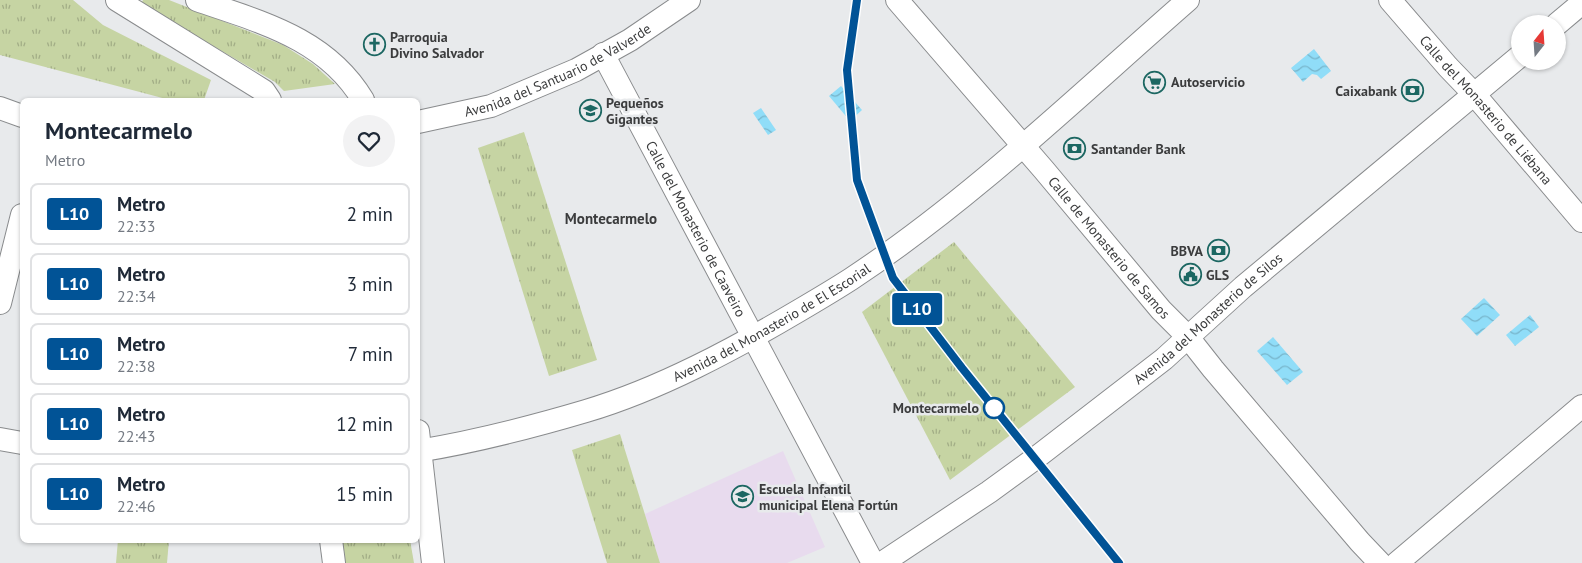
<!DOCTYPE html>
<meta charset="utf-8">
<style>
:root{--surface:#fff;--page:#f2f2f3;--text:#1f2937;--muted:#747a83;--line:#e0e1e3}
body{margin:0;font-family:"PT Sans",sans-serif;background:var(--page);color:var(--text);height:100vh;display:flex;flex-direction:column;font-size:19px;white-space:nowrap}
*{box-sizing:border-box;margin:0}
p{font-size:16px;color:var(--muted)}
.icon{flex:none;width:28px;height:28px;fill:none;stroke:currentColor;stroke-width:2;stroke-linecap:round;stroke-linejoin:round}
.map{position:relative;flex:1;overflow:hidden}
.panel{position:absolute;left:20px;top:98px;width:400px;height:445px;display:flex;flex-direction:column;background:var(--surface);border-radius:8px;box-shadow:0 1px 4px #0004}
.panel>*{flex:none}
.badge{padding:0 10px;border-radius:4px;font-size:18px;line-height:32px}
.needle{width:32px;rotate:17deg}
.fabs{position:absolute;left:1511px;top:15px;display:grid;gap:10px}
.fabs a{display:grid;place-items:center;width:55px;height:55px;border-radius:50%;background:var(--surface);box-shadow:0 1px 4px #0004;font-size:25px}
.map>.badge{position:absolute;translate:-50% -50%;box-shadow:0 0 0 2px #fff}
.round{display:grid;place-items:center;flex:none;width:52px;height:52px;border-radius:26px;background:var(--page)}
.summary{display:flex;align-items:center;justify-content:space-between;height:85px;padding:0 25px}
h1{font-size:24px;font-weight:800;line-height:38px}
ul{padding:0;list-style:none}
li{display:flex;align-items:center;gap:15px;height:62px;margin:0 10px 8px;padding:0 15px;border:2px solid var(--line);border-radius:8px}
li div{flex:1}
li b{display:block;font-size:19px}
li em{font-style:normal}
li .badge{min-width:55px;font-weight:700;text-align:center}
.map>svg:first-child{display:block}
.education{fill:#e8dbee}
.grass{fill:url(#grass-tufts)}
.water{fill:url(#water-waves)}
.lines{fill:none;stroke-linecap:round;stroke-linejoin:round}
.minor-casing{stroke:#898b8d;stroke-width:24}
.minor{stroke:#fff;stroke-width:22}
.line-casing{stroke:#fff;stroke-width:11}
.line{stroke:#015396;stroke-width:8}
.stop-dot{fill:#fff;stroke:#015396;stroke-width:2.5}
.labels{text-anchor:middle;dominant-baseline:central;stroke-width:5;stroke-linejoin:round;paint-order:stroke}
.poi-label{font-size:14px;font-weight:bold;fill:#3b3c3d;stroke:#e8eaec;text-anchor:start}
.street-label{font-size:14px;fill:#3b3c3d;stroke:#e8eaec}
.stop-label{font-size:14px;font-weight:bold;fill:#3b3c3d;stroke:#e8eaec;text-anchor:end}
.neighbourhood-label{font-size:15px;font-weight:bold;fill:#3b3c3d;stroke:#e8eaec}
</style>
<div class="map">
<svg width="1582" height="563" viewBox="0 0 1582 563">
<defs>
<pattern id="grass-tufts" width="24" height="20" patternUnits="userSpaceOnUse" patternTransform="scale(1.25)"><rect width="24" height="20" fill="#c6d4a3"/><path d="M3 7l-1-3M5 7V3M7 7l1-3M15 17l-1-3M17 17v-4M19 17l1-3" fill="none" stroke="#a2ad86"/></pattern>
<pattern id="water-waves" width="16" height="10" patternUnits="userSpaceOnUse" patternTransform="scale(1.25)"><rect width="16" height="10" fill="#90ddf8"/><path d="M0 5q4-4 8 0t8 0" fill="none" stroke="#77b4ca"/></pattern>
</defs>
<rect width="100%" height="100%" fill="#e8eaec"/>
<polygon class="education" points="783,451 825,547 787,563 660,563 645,514"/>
<g class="grass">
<polygon points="0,0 73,0 103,25 211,80 204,100 170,100 0,55"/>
<polygon points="143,0 169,0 283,45 313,64 335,84 284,91 275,82 141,4"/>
<polygon points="524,132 597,360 549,376 478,148"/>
<polygon points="954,242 1075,387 950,480 862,312"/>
<polygon points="620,434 660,563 607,563 572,450"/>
<polygon points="118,540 169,540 167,563 116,563"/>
<polygon points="342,540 410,540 414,563 345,563"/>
</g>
<g class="water">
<polygon points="1314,49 1331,71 1321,79 1317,75 1312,74 1303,82 1291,68"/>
<polygon points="841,86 862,110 850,121 829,96"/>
<polygon points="761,108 776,130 768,135 753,113"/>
<polygon points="1484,298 1500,315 1477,336 1461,319"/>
<polygon points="1530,315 1539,327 1515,346 1506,335"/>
<polygon points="1273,337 1303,372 1287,385 1257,351"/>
</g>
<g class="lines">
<defs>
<g id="minor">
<polyline points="117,0 264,91 270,100"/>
<path d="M 197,0 C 260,22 326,38 363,100"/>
<path id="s1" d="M 897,0 L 1044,170 L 1161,310 L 1187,336 L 1213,369 L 1360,542 L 1380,563"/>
<path id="s2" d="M 1390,0 L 1448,67 L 1474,94 L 1582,221"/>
<polyline points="1557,24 1582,3"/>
<path id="s3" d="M 603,54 L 873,563"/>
<polyline points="0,108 22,116"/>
<path id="s4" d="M 418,122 L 491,106 L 576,70 L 630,40 L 689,0"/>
<polyline points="0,303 22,215"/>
<polyline points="418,431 433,563"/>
<polyline points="0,439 22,443"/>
<path id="s5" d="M 418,451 C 473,442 532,427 586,411 C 660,389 734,349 800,310 C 817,300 834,290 851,279 C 972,199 1078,96 1188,0"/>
<polyline points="331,540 334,563"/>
<path id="s6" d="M 882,563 L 989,492 L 1037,457 L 1164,359 L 1243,287 L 1520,56"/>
<polyline points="1397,563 1582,406"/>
</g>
</defs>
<use href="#minor" class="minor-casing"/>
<use href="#minor" class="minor"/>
</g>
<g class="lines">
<defs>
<polyline id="line" points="857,0 847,70 857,180 893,278 962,368 1119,563"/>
</defs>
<use href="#line" class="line-casing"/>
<use href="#line" class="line"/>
</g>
<defs>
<symbol id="church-ring" viewBox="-11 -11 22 22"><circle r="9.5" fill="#e8eaec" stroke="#1c6762" stroke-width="1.5"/><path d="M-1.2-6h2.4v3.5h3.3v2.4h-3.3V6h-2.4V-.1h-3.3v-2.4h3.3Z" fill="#1c6762"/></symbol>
<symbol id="supermarket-ring" viewBox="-11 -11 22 22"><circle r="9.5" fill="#e8eaec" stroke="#1c6762" stroke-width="1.5"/><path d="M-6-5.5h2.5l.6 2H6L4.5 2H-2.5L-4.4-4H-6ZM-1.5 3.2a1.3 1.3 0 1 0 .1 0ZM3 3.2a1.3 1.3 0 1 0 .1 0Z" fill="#1c6762"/></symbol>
<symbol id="bank-ring" viewBox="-11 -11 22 22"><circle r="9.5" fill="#e8eaec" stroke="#1c6762" stroke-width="1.5"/><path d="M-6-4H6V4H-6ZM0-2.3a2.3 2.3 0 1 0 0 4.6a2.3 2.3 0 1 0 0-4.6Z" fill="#1c6762"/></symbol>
<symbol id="school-ring" viewBox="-11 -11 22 22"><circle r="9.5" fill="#e8eaec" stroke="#1c6762" stroke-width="1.5"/><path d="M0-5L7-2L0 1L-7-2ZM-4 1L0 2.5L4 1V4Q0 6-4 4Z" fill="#1c6762"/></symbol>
<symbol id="civic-ring" viewBox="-11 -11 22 22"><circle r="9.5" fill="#e8eaec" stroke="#1c6762" stroke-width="1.5"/><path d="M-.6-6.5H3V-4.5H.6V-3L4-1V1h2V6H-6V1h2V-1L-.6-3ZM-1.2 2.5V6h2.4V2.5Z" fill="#1c6762"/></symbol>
</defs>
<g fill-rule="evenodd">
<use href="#church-ring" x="362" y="32" width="25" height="25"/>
<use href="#supermarket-ring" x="1142" y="70" width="25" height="25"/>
<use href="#bank-ring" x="1400" y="78" width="25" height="25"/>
<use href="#school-ring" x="578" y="98" width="25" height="25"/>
<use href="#bank-ring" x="1062" y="136" width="25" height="25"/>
<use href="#bank-ring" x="1206" y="238" width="25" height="25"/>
<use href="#civic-ring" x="1178" y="262" width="25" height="25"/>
<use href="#school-ring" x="730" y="484" width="25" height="25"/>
</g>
<circle class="stop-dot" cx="994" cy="408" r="10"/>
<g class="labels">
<g class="poi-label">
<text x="390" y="37">Parroquia<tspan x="390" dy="16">Divino Salvador</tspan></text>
<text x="1171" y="82">Autoservicio</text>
<text x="1397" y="91" text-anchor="end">Caixabank</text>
<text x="606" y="103">Pequeños<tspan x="606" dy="16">Gigantes</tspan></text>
<text x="1091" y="149">Santander Bank</text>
<text x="1203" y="251" text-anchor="end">BBVA</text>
<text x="1206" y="275">GLS</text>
<text x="759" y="489">Escuela Infantil<tspan x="759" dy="16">municipal Elena Fortún</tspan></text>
</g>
<g class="street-label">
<text stroke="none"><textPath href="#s4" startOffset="150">Avenida del Santuario de Valverde</textPath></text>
<text stroke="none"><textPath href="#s2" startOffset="146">Calle del Monasterio de Liébana</textPath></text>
<text stroke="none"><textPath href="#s3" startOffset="198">Calle del Monasterio de Caaveiro</textPath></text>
<text stroke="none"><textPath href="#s1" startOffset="326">Calle de Monasterio de Samos</textPath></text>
<text stroke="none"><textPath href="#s6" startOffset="408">Avenida del Monasterio de Silos</textPath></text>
<text stroke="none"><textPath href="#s5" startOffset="379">Avenida del Monasterio de El Escorial</textPath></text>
</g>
<g class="stop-label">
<text x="979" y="408">Montecarmelo</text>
</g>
<g class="neighbourhood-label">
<text x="611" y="218">Montecarmelo</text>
</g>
</g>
</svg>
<div class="fabs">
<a><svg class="needle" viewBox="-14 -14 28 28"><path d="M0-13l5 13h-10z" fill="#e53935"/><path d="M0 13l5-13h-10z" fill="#747a83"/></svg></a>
</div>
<b class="badge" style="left:917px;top:309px;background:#015396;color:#fff">L10</b>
<section class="panel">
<div class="summary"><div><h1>Montecarmelo</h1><p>Metro</p></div><a class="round"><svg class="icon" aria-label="heart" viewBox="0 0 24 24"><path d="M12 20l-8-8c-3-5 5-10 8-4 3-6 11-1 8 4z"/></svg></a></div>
<ul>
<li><span class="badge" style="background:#015396;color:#fff">L10</span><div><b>Metro</b><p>22:33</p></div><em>2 min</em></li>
<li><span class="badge" style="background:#015396;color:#fff">L10</span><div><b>Metro</b><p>22:34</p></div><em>3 min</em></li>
<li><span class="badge" style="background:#015396;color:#fff">L10</span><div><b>Metro</b><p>22:38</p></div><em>7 min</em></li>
<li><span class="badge" style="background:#015396;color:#fff">L10</span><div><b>Metro</b><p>22:43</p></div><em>12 min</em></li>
<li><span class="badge" style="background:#015396;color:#fff">L10</span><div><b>Metro</b><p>22:46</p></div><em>15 min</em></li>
</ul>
</section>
</div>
